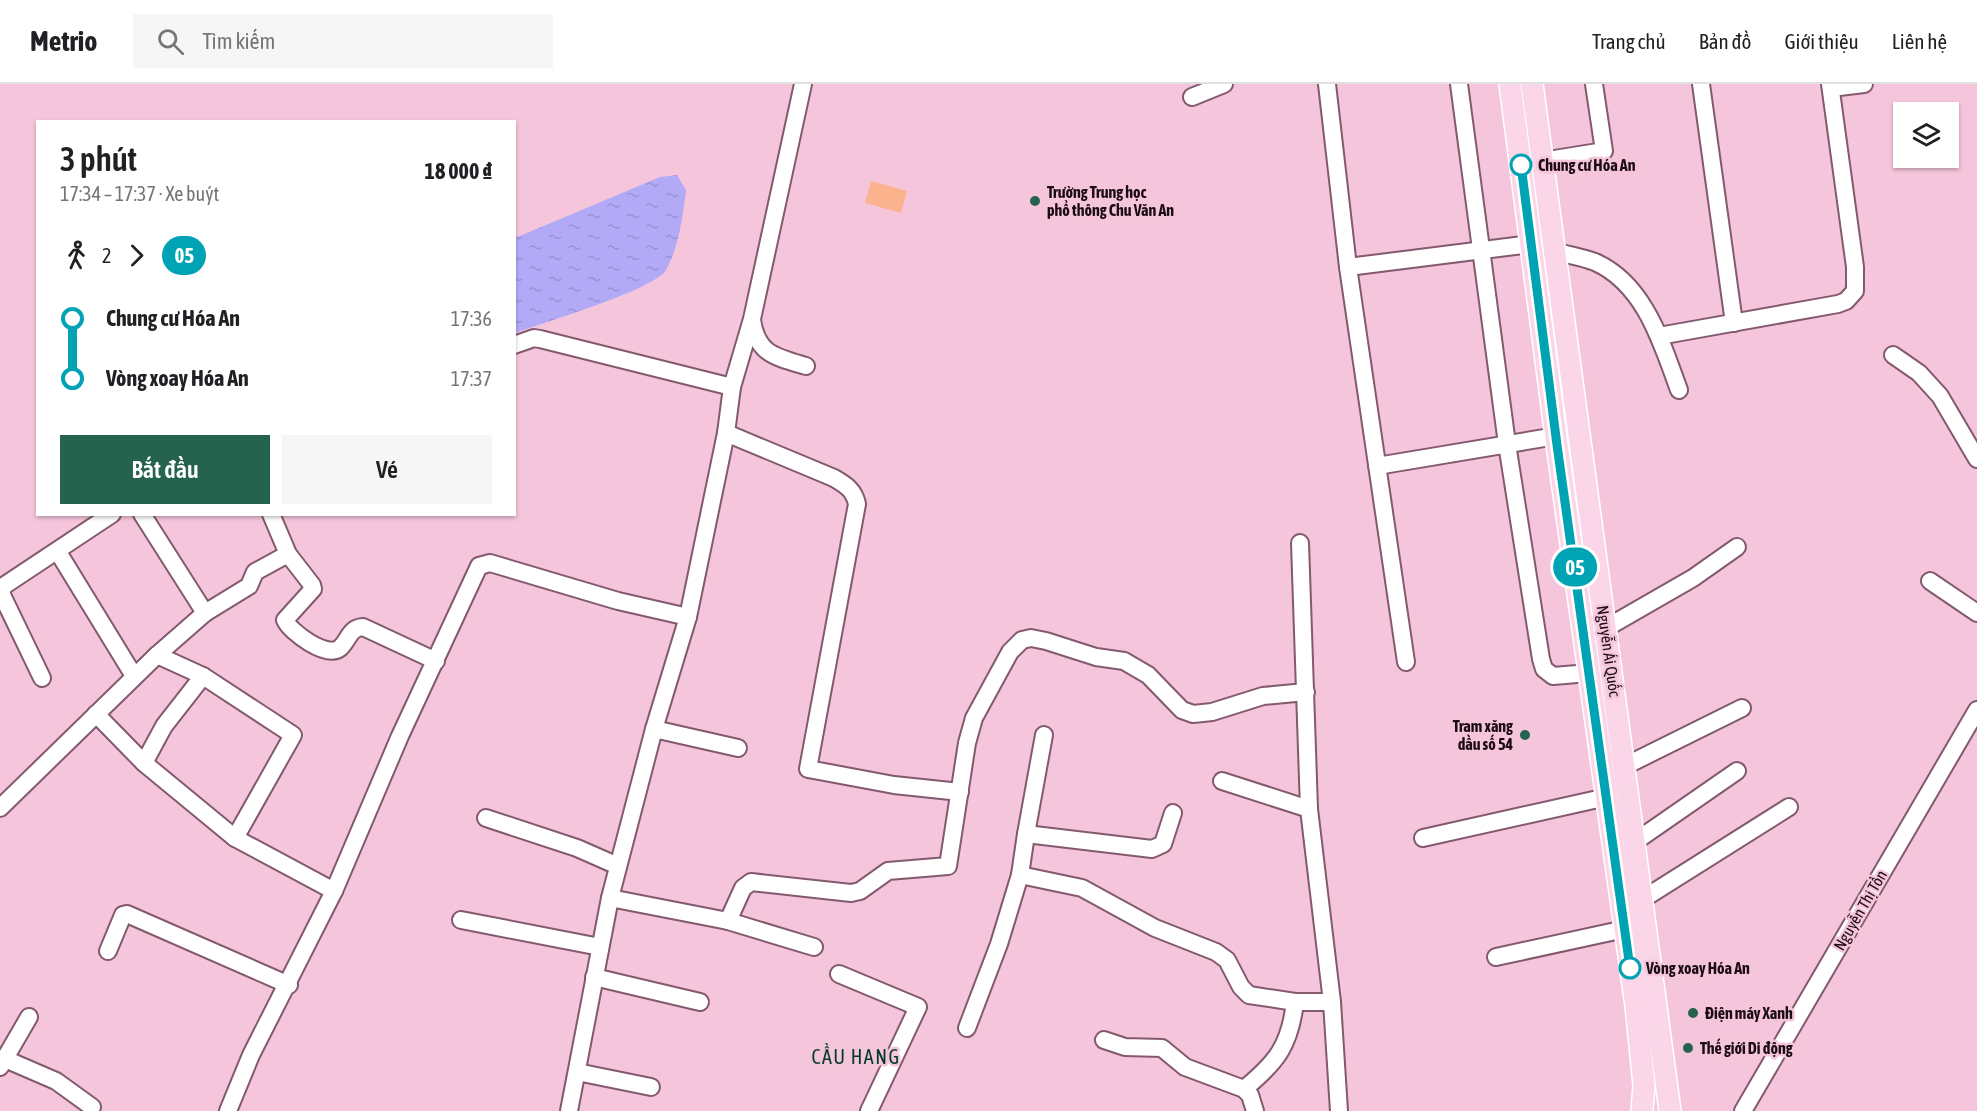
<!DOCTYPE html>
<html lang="vi">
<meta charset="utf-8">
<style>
:root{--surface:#fff;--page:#f6f6f6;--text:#202124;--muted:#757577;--line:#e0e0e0;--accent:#25634f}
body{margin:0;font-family:"Asap Condensed",sans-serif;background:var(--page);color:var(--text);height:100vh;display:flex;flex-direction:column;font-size:22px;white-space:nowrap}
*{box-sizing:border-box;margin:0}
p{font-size:20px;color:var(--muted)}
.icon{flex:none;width:33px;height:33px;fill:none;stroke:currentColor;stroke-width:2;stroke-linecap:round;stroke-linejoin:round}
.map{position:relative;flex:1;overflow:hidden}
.panel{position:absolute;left:36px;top:36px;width:480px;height:396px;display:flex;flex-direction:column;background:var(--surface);border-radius:0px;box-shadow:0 2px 4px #0004}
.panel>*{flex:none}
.badge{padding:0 12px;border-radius:20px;font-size:21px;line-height:39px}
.buttons{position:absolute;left:1893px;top:18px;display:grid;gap:12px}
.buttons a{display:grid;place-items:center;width:66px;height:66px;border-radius:0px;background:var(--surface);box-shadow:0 2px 4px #0004;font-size:30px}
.map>.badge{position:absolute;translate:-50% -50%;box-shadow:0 0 0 3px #fff}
.legs{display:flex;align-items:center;gap:9px;height:66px;padding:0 24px;font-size:20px}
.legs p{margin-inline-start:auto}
.head{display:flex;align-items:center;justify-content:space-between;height:102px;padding:0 24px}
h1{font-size:33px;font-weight:600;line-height:45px}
.primary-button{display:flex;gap:12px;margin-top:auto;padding:12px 24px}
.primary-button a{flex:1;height:69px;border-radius:0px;background:var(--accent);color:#fff;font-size:24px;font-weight:600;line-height:69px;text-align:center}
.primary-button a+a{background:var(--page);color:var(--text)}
ul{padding:0 24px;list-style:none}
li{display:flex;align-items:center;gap:21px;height:60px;font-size:22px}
li i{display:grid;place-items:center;width:9px;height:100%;margin:0 8px;background:currentColor}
li i::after{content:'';width:15px;height:15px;margin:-8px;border:4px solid;border-radius:50%;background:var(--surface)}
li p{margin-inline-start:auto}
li:first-child i{background:linear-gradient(#0000 50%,currentColor 0)}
li:last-child i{background:linear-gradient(currentColor 50%,#0000 0)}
header{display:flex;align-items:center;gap:36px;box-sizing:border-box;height:84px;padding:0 30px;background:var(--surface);border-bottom:2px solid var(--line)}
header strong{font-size:28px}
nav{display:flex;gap:33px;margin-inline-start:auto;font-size:21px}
.search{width:420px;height:54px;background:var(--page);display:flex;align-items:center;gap:15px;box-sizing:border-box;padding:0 21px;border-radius:0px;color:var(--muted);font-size:22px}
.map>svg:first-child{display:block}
.pitch{fill:#fbb38d}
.water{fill:url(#water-ripples)}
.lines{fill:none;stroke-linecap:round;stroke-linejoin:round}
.minor-casing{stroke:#83596e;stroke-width:20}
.major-casing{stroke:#fff;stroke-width:24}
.minor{stroke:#fff;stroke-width:16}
.major{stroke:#fad6e8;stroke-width:21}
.line-1-casing{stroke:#fff;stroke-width:14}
.line-1{stroke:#00a3b4;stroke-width:9}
.stop-1-dot{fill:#fff;stroke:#00a3b4;stroke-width:3}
.poi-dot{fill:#25634f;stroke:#f5c5db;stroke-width:2}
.labels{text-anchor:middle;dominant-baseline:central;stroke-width:5;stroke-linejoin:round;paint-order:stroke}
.stop-label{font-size:16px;font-weight:bold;fill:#1c0c14;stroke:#f5c5db;text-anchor:start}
.poi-label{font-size:16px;font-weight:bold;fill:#1c0c14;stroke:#f5c5db;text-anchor:start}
.street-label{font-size:16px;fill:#1c0c14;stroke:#f5c5db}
.quarter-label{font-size:20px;letter-spacing:1.5px;fill:#013829;stroke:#f5c5db}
</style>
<header>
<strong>Metrio</strong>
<div class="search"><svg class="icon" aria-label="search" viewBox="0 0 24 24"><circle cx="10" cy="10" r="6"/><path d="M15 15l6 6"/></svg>Tìm kiếm</div>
<nav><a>Trang chủ</a><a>Bản đồ</a><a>Giới thiệu</a><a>Liên hệ</a></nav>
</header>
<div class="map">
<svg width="1977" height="1027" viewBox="0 0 1977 1027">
<defs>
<pattern id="water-ripples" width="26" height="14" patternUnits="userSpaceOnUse" patternTransform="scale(1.5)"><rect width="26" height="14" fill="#b3aaf7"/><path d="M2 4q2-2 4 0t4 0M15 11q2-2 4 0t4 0" fill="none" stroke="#9991d3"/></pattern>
</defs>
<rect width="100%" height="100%" fill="#f5c5db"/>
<polygon class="pitch" points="871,97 907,107 901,129 865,119"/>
<path class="water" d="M 677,91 L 686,106 C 683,131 679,163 666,186 C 654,206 542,239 515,249 L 515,154 L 660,93 Z"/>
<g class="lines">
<defs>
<g id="minor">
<polyline points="1327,0 1348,183 1406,578"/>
<polyline points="1459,0 1507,360 1541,575 1544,585 1553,592 1589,589"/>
<polyline points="1701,0 1734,239"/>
<polyline points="1831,4 1864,0"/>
<polyline points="1192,13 1224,0"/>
<polyline points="1542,77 1604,67 1594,0"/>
<path d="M 1554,167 C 1567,171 1582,173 1595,178 C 1645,200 1662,260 1679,306"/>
<polyline points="1348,183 1531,160"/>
<path d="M 752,236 C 757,270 775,273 806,282"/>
<polyline points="1659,252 1838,220 1846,217 1855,207 1855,183 1830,0"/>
<polyline points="514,261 534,254 540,255 732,303"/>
<polyline points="1893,271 1919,289 1940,312 1977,375"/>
<path d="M 726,349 L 834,394 C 846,401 854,406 857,420 L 808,685 L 894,701 L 960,708"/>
<polyline points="1377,382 1556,352"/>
<polyline points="142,430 205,529"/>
<path d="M 271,430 L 288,470 L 312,501 L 313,505 L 285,536 C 290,548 327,575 340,564 C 349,556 349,544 363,543 L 436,577"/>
<polyline points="1300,459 1309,725 1332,918 1339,1027"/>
<polyline points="58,468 134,592"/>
<polyline points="1930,497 1977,529"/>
<polyline points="1606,544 1693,494 1737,463"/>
<polyline points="157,571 203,592 293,651 235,754"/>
<polyline points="203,592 164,642 144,679 235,754 334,807"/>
<polyline points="42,594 2,511 2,503 112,430"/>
<polyline points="96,630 144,679"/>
<polyline points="654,645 738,664"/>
<polyline points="1625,682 1742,624"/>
<polyline points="1222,697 1309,725"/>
<polyline points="0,724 157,571 205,529 249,502 255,488 288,470"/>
<polyline points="1173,729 1163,760 1152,765 1026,750 1020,791 1082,804 1155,844 1216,868 1227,876 1241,903 1249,911 1295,918 1332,918"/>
<polyline points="486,734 577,764 618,782"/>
<polyline points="1026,750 1044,651"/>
<polyline points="1423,754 1607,713"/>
<polyline points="1636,757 1737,687"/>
<polyline points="610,814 728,837 743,804 751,798 851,809 860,807 888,787 948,782 967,659 974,634 1010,568 1022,556 1031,554 1046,557 1096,573 1124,577 1148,591 1182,626 1193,630 1212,628 1263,612 1306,608"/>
<polyline points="1643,815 1789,723"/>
<polyline points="461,836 600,863"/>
<polyline points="728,837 814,863"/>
<polyline points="108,867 123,831 127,830 289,901"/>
<polyline points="1496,873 1625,845"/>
<polyline points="839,890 918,923 869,1027"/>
<polyline points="594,893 700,918"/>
<polyline points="967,944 999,860 1020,791"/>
<polyline points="1104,956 1125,963 1162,964 1185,983 1244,1005 1250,1011 1255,1027"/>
<polyline points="5,975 56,997 92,1023"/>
<polyline points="0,983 29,933"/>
<polyline points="577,988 651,1003"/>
<path d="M 1244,1005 C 1277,978 1290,961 1295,918"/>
<polyline points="228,1027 251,971 334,807 400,652 479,482 490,479 618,517 688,533"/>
<polyline points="569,1027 610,814 654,645 688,533 726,349 732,303 752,235 803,0"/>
<polyline points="1743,1027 1977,626"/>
</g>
<g id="major">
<polyline points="1510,0 1557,361 1636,922 1644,1001 1642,1027"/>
<polyline points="1532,0 1670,1027"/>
</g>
</defs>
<use href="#minor" class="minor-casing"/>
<use href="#major" class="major-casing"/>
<use href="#minor" class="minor"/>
<use href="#major" class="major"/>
</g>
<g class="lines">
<defs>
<polyline id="line-1" points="1521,81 1557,361 1630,884"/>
</defs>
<use href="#line-1" class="line-1-casing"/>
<use href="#line-1" class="line-1"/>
</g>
<g class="stop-1-dot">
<circle cx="1521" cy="81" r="10"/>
<circle cx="1630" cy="884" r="10"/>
</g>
<g class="poi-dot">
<circle cx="1035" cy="117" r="6"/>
<circle cx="1525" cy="651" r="6"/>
<circle cx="1693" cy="929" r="6"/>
<circle cx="1688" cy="964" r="6"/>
</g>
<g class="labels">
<g class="stop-label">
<text x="1538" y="81">Chung cư Hóa An</text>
<text x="1646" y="884">Vòng xoay Hóa An</text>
</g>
<g class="poi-label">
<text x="1047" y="108">Trường Trung học<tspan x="1047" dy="18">phổ thông Chu Văn An</tspan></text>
<text x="1513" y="642" text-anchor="end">Trạm xăng<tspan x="1513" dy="18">dầu số 54</tspan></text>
<text x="1705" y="929">Điện máy Xanh</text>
<text x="1700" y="964">Thế giới Di động</text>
</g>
<g class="street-label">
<text transform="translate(1609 567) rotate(82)">Nguyễn Ái Quốc</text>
<text transform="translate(1860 826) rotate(-60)">Nguyễn Thị Tồn</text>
</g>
<g class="quarter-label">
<text x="856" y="972">CẦU HANG</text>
</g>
</g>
</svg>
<div class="buttons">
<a><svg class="icon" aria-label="layers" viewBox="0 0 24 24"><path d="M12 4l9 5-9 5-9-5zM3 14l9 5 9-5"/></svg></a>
</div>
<b class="badge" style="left:1575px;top:483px;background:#00a3b4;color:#fff">05</b>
<section class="panel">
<div class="head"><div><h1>3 phút</h1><p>17:34 – 17:37 · Xe buýt</p></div><b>18 000 ₫</b></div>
<div class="legs"><svg class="icon" aria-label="walk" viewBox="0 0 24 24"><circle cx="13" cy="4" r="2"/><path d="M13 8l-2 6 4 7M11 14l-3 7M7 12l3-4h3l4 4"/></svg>2<svg class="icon" aria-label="forward" viewBox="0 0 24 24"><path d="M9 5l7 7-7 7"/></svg><b class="badge" style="background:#00a3b4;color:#fff">05</b></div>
<ul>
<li><i style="color:#00a3b4"></i><b>Chung cư Hóa An</b><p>17:36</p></li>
<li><i style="color:#00a3b4"></i><b>Vòng xoay Hóa An</b><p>17:37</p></li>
</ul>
<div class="primary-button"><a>Bắt đầu</a><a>Vé</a></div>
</section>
</div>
